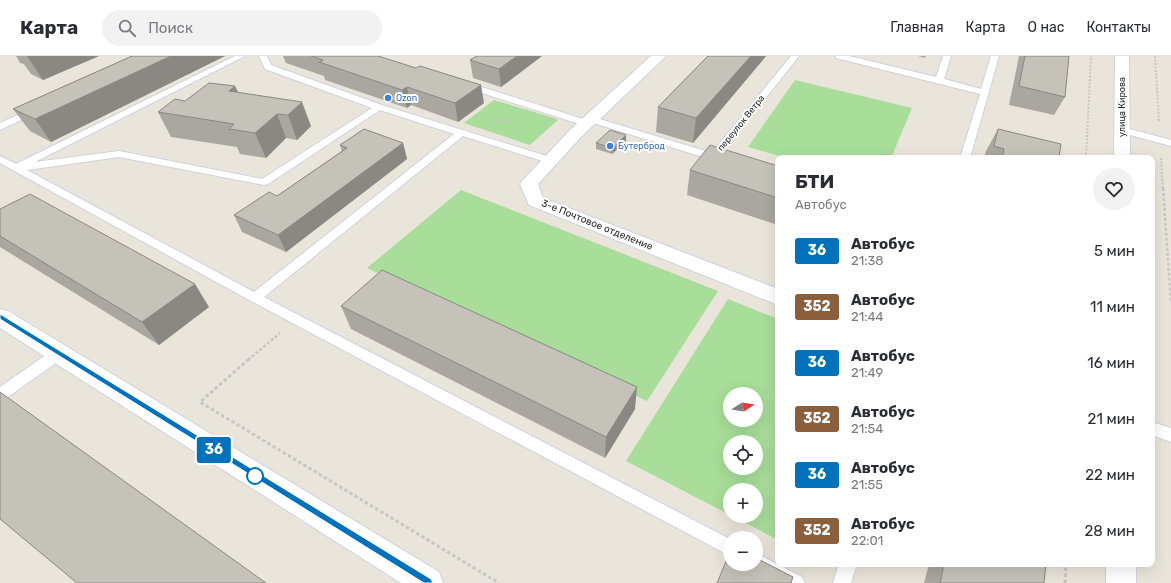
<!DOCTYPE html>
<html lang="ru">
<meta charset="utf-8">
<style>
:root{--surface:#fff;--page:#f2f2f3;--text:#2b2b33;--muted:#7c7c81;--line:#e1e1e2}
body{margin:0;font-family:Rubik,sans-serif;background:var(--page);color:var(--text);height:100vh;display:flex;flex-direction:column;font-size:15px;white-space:nowrap}
*{box-sizing:border-box;margin:0}
p{font-size:13px;color:var(--muted)}
.icon{flex:none;width:22px;height:22px;fill:none;stroke:currentColor;stroke-width:2;stroke-linecap:round;stroke-linejoin:round}
.map{position:relative;flex:1;overflow:hidden}
.sheet{position:absolute;left:775px;top:99px;width:380px;height:412px;display:flex;flex-direction:column;background:var(--surface);border-radius:8px;box-shadow:0 4px 16px #0002}
.sheet>*{flex:none}
.badge{padding:0 8px;border-radius:3px;font-size:14px;line-height:26px}
.needle{width:26px;rotate:78deg}
.fabs{position:absolute;left:723px;top:331px;display:grid;gap:8px}
.fabs a{display:grid;place-items:center;width:40px;height:40px;border-radius:50%;background:var(--surface);box-shadow:0 4px 16px #0002;font-size:20px}
.map>.badge{position:absolute;translate:-50% -50%;box-shadow:0 0 0 2px #fff}
.round{display:grid;place-items:center;flex:none;width:42px;height:42px;border-radius:21px;background:var(--page)}
.summary{display:flex;align-items:center;justify-content:space-between;height:68px;padding:0 20px}
h1{font-size:19px;font-weight:700;line-height:30px}
ul{padding:0;list-style:none}
li{display:flex;align-items:center;gap:12px;height:56px;padding:0 20px}
li div{flex:1}
li b{display:block;font-size:15px}
li em{font-style:normal}
li .badge{min-width:44px;font-weight:700;text-align:center}
header{display:flex;align-items:center;gap:24px;box-sizing:border-box;height:56px;padding:0 20px;background:var(--surface);border-bottom:1px solid var(--line)}
header strong{font-size:19px}
nav{display:flex;gap:22px;margin-inline-start:auto;font-size:14px}
.search{width:280px;height:36px;background:var(--page);display:flex;align-items:center;gap:10px;box-sizing:border-box;padding:0 14px;border-radius:22px;color:var(--muted);font-size:15px}
.map>svg:first-child{display:block}
.green{fill:#a8dd9a;fill-rule:evenodd}
.lines{fill:none;stroke-linecap:round;stroke-linejoin:round}
.lane-casing{stroke:#d0d1e0;stroke-width:2}
.street-casing{stroke:#d0d1e0;stroke-width:2}
.secondary-casing{stroke:#d0d1e0;stroke-width:2}
.path-far2{stroke:#c7c7c7;stroke-width:2;stroke-dasharray:2 1.5;stroke-linecap:butt}
.path-far1{stroke:#c7c7c7;stroke-width:2.5;stroke-dasharray:3 2;stroke-linecap:butt}
.path{stroke:#c7c7c7;stroke-width:3;stroke-dasharray:3.5 2.5;stroke-linecap:butt}
.lane{fill:#fff;fill-rule:evenodd}
.street{fill:#fff;fill-rule:evenodd}
.secondary{fill:#fff;fill-rule:evenodd}
.wall{fill:#a9a7a0}
.shaded-wall{fill:#8a8882}
.building{fill:#c5c2ba;stroke:#8a8882}
.line{fill:#0072bc;stroke:#fff}
.shop-dot{fill:#3f7fe0;stroke:#fff;stroke-width:1.5}
.stop-dot{fill:#fff;stroke:#0072bc;stroke-width:2}
.labels{text-anchor:middle;dominant-baseline:central;stroke-width:4;stroke-linejoin:round;paint-order:stroke}
.far-shop-label{font-size:9px;fill:#366cbe;stroke:#fff;text-anchor:start}
.far-street-label{font-size:9px;fill:#282828;stroke:#fff}
.street-label{font-size:10px;fill:#282828;stroke:#fff}
</style>
<header>
<strong>Карта</strong>
<div class="search"><svg class="icon" aria-label="search" viewBox="0 0 24 24"><circle cx="10" cy="10" r="6"/><path d="M15 15l6 6"/></svg>Поиск</div>
<nav><a>Главная</a><a>Карта</a><a>О нас</a><a>Контакты</a></nav>
</header>
<div class="map">
<svg width="1171" height="527" viewBox="0 0 1171 527">
<rect width="100%" height="100%" fill="#eae5da"/>
<g class="green">
<polygon points="795,24 912,52 891,102 786,102 748,91"/>
<polygon points="494,44 554,62 558,64 530,89 464,67"/>
<polygon points="461,134 718,235 647,345 367,212"/>
<path d="M 728,243 L 778,263 L 778,484 L 732,460 L 756,460 L 756,434 L 730,434 L 730,459 L 626,405 ZM 730,338 L 756,338 L 756,364 L 730,364 ZM 730,386 L 756,386 L 756,412 L 730,412 Z"/>
</g>
<g class="lines">
<defs>
<g id="lane">
<path d="M 235,0 L 245,0 L 35,106 L 119,95 L 262,123 L 372,52 L 265,13 L 259,0 L 267,0 L 271,9 L 382,49 L 553,102 L 554,104 L 549,107 L 463,80 L 264,241 L 730,483 L 730,500 L 251,245 L 0,107 L 0,100 L 16,108 ZM 380,54 L 454,78 L 254,236 L 27,114 L 119,101 L 264,129 L 268,128 Z"/>
<polygon points="791,0 799,0 720,100 724,103 719,106 590,66 589,69 583,69 463,31 462,29 463,27 469,27 586,64 587,61 593,61 712,97"/>
<polygon points="835,0 849,0 936,21 943,0 951,0 944,23 981,33 991,0 999,0 970,102 960,102 980,38 836,2"/>
<polygon points="35,51 38,52 40,54 38,56 0,74 0,67"/>
<polygon points="1122,71 1171,84 1171,90 1119,76 1117,74 1119,72"/>
<polygon points="58,293 63,294 65,298 63,302 5,343 0,345 0,331 53,294"/>
<polygon points="1152,366 1171,372 1171,386 1152,379"/>
<polygon points="756,497 802,521 805,527 778,527 750,512 748,508 756,508"/>
<polygon points="839,508 857,508 851,527 833,527"/>
</g>
<polygon id="street" points="651,0 666,0 581,81 538,128 543,142 778,233 778,249 529,149 520,128 523,124 570,74"/>
<g id="secondary">
<polygon points="1115,0 1129,0 1130,102 1114,102"/>
<polygon points="0,253 8,255 439,516 443,527 401,527 0,272"/>
<rect x="1106" y="508" width="30" height="19"/>
</g>
</defs>
<use href="#lane" class="lane-casing"/>
<use href="#street" class="street-casing"/>
<use href="#secondary" class="secondary-casing"/>
<g class="path-far2">
<polyline points="1155,0 1159,65"/>
<polyline points="492,66 514,64"/>
<polyline points="1086,102 1091,0"/>
<polyline points="1161,102 1163,133"/>
</g>
<g class="path-far1">
<polyline points="1163,132 1171,246"/>
<polyline points="248,304 280,277"/>
</g>
<g class="path">
<polyline points="249,303 200,346 499,527"/>
<polyline points="1065,527 1066,508"/>
</g>
<use href="#lane" class="lane"/>
<use href="#street" class="street"/>
<use href="#secondary" class="secondary"/>
</g>
<g class="wall">
<polygon points="16,0 99,0 43,24 31,18 24,8 20,7"/>
<polygon points="132,0 225,0 51,86 30,75 13,53"/>
<polygon points="283,0 378,0 484,47 458,66 411,49 407,52 325,24 324,20 286,7"/>
<polygon points="477,0 542,0 501,31 473,22 470,4"/>
<polygon points="708,0 766,0 693,87 656,76 658,51"/>
<polygon points="918,0 926,0 925,2"/>
<polygon points="1019,0 1069,0 1065,41 1054,59 1009,49"/>
<polygon points="235,30 238,36 311,70 297,84 286,82 266,102 240,98 237,91 171,81 158,56 185,45"/>
<polygon points="998,73 1059,102 984,102 986,95"/>
<polygon points="626,85 612,98 596,93 596,87"/>
<polygon points="403,87 407,103 286,196 242,176 234,159 277,140 342,95 340,89"/>
<polygon points="778,110 778,169 687,139 690,114"/>
<polygon points="0,153 209,251 159,289 0,191"/>
<polygon points="778,212 778,220 775,220"/>
<polygon points="341,250 635,353 605,402 351,273"/>
<polygon points="929,508 1046,508 1044,527 924,527"/>
</g>
<g class="shaded-wall">
<polygon points="27,0 99,0 43,24"/>
<polygon points="171,0 225,0 51,86 35,63"/>
<polygon points="517,0 542,0 501,31 499,13"/>
<polygon points="751,0 766,0 693,87 696,62"/>
<polygon points="481,29 484,47 458,66 455,47"/>
<polygon points="235,30 246,54 229,35"/>
<polygon points="407,31 411,49 407,52 402,34"/>
<polygon points="302,46 311,70 297,84 288,59"/>
<polygon points="277,58 286,82 266,102 255,77"/>
<polygon points="626,79 626,85 612,98 613,92"/>
<polygon points="403,87 407,103 286,196 278,179"/>
<polygon points="195,228 209,251 159,289 142,266"/>
<polygon points="637,331 635,353 605,402 606,381"/>
</g>
<g class="building">
<polygon points="132,0 171,0 35,63 13,53"/>
<polygon points="311,0 378,0 416,12 420,10 481,29 455,47 407,31 402,34 319,6 323,4"/>
<polygon points="477,0 517,0 499,13 470,4"/>
<polygon points="708,0 751,0 696,62 658,51"/>
<polygon points="1025,0 1069,0 1065,41 1019,30"/>
<polygon points="209,27 235,30 229,35 302,46 288,59 277,58 255,77 229,73 234,68 158,56 175,43 185,45"/>
<polygon points="364,73 403,87 278,179 234,159 269,136 277,140 347,92 340,89"/>
<polygon points="998,73 1061,88 1059,102 1002,102 1004,93 994,90"/>
<polygon points="610,74 626,79 613,92 596,87"/>
<polygon points="710,89 778,110 778,142 690,114"/>
<polygon points="30,138 195,228 142,266 0,180 0,153"/>
<polygon points="382,214 637,331 606,381 341,250"/>
<polygon points="0,336 266,527 77,527 0,463"/>
<polygon points="730,496 730,508 756,508 756,502 793,521 791,527 717,527"/>
<polygon points="944,508 1046,508 1044,527 940,527"/>
</g>
<polygon class="line" points="0,258 431,523 433,527 424,527 0,263"/>
<g class="shop-dot">
<circle cx="388" cy="42" r="4"/>
<circle cx="610" cy="90" r="4"/>
</g>
<circle class="stop-dot" cx="255" cy="420" r="8"/>
<g class="labels">
<g class="far-shop-label">
<text x="396" y="42">Ozon</text>
<text x="618" y="90">Бутерброд</text>
</g>
<g class="far-street-label">
<text transform="translate(1122 51) rotate(-90)">улица Кирова</text>
<text transform="translate(741 67) rotate(-51)">переулок Ветра</text>
</g>
<g class="street-label">
<text transform="translate(597 169) rotate(22)">3-е Почтовое отделение</text>
</g>
</g>
</svg>
<div class="fabs">
<a><svg class="needle" viewBox="-14 -14 28 28"><path d="M0-13l5 13h-10z" fill="#e53935"/><path d="M0 13l5-13h-10z" fill="#7c7c81"/></svg></a>
<a><svg class="icon" aria-label="locate" viewBox="0 0 24 24"><circle cx="12" cy="12" r="6"/><path d="M12 2v4M12 18v4M2 12h4M18 12h4"/></svg></a>
<a>+</a>
<a>−</a>
</div>
<b class="badge" style="left:214px;top:394px;background:#0072bc;color:#fff">36</b>
<section class="sheet">
<div class="summary"><div><h1>БТИ</h1><p>Автобус</p></div><a class="round"><svg class="icon" aria-label="heart" viewBox="0 0 24 24"><path d="M12 20l-8-8c-3-5 5-10 8-4 3-6 11-1 8 4z"/></svg></a></div>
<ul>
<li><span class="badge" style="background:#0072bc;color:#fff">36</span><div><b>Автобус</b><p>21:38</p></div><em>5 мин</em></li>
<li><span class="badge" style="background:#8b5e3c;color:#fff">352</span><div><b>Автобус</b><p>21:44</p></div><em>11 мин</em></li>
<li><span class="badge" style="background:#0072bc;color:#fff">36</span><div><b>Автобус</b><p>21:49</p></div><em>16 мин</em></li>
<li><span class="badge" style="background:#8b5e3c;color:#fff">352</span><div><b>Автобус</b><p>21:54</p></div><em>21 мин</em></li>
<li><span class="badge" style="background:#0072bc;color:#fff">36</span><div><b>Автобус</b><p>21:55</p></div><em>22 мин</em></li>
<li><span class="badge" style="background:#8b5e3c;color:#fff">352</span><div><b>Автобус</b><p>22:01</p></div><em>28 мин</em></li>
</ul>
</section>
</div>
